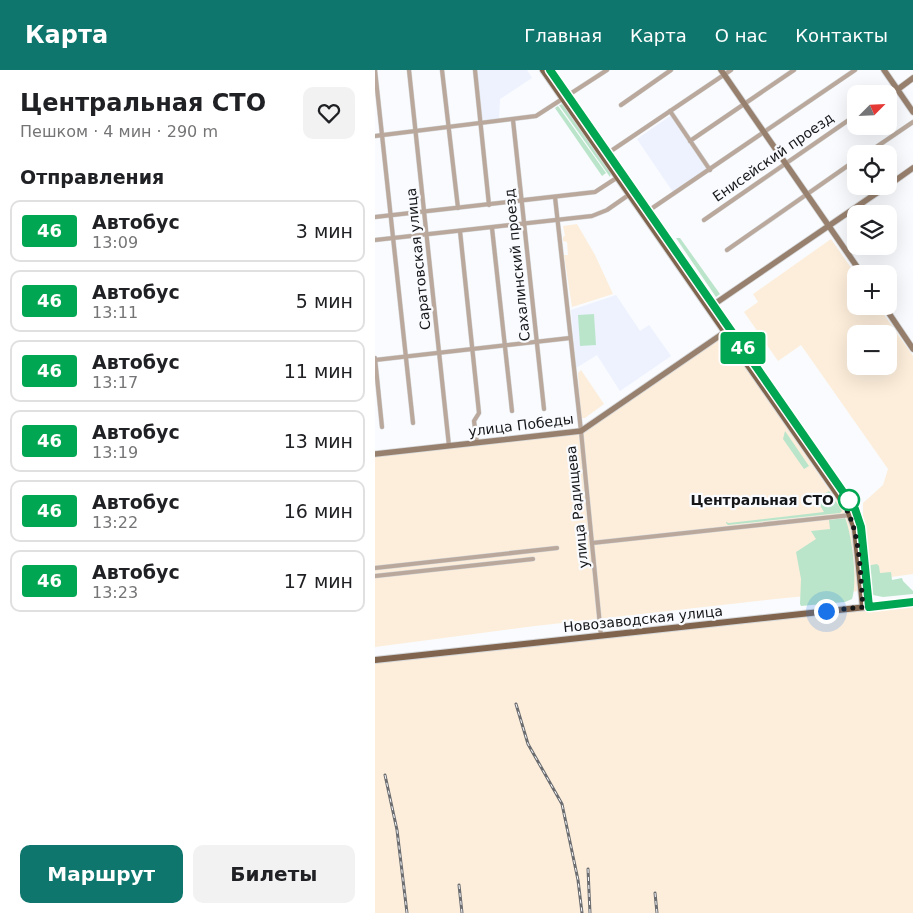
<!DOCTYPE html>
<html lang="ru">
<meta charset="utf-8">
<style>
:root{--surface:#fff;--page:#f2f2f2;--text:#202124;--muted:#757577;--line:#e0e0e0;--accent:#0f766e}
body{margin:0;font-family:"DejaVu Sans",sans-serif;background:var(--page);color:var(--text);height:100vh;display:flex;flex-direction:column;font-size:19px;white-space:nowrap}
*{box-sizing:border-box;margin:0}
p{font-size:16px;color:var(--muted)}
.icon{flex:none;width:28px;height:28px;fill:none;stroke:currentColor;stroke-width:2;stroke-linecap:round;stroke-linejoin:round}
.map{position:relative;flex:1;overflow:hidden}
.side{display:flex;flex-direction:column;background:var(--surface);width:375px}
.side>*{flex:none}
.badge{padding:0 10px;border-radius:4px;font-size:18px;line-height:32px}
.needle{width:32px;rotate:66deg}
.buttons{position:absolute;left:472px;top:15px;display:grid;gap:10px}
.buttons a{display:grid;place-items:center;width:50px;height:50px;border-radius:10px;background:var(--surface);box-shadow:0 5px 20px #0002;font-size:25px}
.you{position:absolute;width:25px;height:25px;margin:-12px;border:4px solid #fff;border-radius:50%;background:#1a73e8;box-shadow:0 0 0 8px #1a73e833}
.map>.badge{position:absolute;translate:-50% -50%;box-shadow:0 0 0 2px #fff}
h2{padding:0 20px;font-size:19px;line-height:45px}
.round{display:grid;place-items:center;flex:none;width:52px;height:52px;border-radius:10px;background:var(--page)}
.head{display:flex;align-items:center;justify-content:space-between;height:85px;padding:0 20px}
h1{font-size:24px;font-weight:600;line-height:38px}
.primary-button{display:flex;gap:10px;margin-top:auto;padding:10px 20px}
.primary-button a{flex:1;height:58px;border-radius:10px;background:var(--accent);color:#fff;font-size:20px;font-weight:600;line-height:58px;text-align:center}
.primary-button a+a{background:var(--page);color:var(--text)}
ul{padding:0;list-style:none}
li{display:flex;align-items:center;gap:15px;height:62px;margin:0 10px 8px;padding:0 10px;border:2px solid var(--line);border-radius:10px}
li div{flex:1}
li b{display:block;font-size:19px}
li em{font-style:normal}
li .badge{min-width:55px;font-weight:700;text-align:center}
header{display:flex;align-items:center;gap:30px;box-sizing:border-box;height:70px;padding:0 25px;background:var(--accent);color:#fff}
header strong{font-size:24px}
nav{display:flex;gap:28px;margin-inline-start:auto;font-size:18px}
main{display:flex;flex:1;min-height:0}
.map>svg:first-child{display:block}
.industrial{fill:#fdeedb;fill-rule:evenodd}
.built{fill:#edf2fe}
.green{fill:#bae5ca}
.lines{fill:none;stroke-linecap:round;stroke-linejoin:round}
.street-casing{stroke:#d5d7d9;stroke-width:5}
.secondary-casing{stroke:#d5d7d9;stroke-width:7}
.primary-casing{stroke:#d5d7d9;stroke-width:8}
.street{stroke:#b9a89b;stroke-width:4}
.secondary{stroke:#98806e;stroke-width:5.5}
.primary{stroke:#80644d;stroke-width:6}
.rail-casing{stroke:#6c6d70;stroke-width:3}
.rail{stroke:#f9fbfe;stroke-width:1;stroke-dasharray:4;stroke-linecap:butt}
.line-casing{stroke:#fff;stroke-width:11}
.line{stroke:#00a651;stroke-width:8}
.walk{stroke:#161719;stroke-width:5;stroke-dasharray:0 9}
.stop-dot{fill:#fff;stroke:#00a651;stroke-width:2.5}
.labels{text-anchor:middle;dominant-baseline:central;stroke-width:4.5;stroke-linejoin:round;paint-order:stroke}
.street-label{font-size:14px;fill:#161719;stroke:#f9fbfe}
.stop-label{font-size:14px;font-weight:bold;fill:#161719;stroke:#f9fbfe;text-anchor:end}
</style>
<header>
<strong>Карта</strong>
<nav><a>Главная</a><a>Карта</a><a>О нас</a><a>Контакты</a></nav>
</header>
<main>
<section class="side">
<div class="head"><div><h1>Центральная СТО</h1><p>Пешком · 4 мин · 290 m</p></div><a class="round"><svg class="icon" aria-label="heart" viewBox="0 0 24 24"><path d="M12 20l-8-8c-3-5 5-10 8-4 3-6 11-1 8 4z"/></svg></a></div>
<h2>Отправления</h2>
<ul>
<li><span class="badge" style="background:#00a651;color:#fff">46</span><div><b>Автобус</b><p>13:09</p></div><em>3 мин</em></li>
<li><span class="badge" style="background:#00a651;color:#fff">46</span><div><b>Автобус</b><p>13:11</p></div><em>5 мин</em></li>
<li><span class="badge" style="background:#00a651;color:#fff">46</span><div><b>Автобус</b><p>13:17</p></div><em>11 мин</em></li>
<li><span class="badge" style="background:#00a651;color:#fff">46</span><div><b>Автобус</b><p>13:19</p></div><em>13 мин</em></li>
<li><span class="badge" style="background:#00a651;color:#fff">46</span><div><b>Автобус</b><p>13:22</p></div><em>16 мин</em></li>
<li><span class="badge" style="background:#00a651;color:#fff">46</span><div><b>Автобус</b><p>13:23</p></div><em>17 мин</em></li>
</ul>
<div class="primary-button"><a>Маршрут</a><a>Билеты</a></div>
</section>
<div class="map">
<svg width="538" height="843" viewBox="0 0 538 843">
<rect width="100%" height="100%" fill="#f9fbfe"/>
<g class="industrial">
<polygon points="202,154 220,185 238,224 197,237 189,185 193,185 192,172 188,171 188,167 190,166 188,156"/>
<path d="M 456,169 L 481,205 L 481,236 L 503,236 L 538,286 L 538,504 L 495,510 L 488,447 L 488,433 L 508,415 L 513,399 L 426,275 L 403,291 L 369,242 L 383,232 L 378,224 ZM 481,264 L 514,264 L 514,296 L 481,296 Z"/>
<polygon points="349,266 472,446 478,458 484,521 400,529 160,556 0,577 0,385 207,362"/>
<polygon points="206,300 229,334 210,348 206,348 203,303"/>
<polygon points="538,532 538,843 0,843 0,590"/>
</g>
<g class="built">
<polygon points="101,0 152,0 157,8 125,29 124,49 106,50"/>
<polygon points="295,46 331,99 298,122 262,69"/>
<polygon points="241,225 265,261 274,255 296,286 245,321 222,285 201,298 196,240"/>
</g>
<g class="green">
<polygon points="188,34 236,103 235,107 184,35"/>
<polygon points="183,36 231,103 227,106 180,38"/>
<polygon points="301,168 305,168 345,224 341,227"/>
<polygon points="219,244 221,275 205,276 203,245"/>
<polygon points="410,361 434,396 429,399 408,369"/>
<polygon points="454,421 467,441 465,443 353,455 351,453 351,452 354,453 449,442 441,429"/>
<path d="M 470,448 C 477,464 483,513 477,529 L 470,532 L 426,536 L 425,534 L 426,509 L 421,482 L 441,469 L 436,461 L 455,459 L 454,450 Z"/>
<polygon points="502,494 504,496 505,503 516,502 517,510 527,508 528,511 538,521 538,524 508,527 498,525 495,519 493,497 496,495"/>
</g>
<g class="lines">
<defs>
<g id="street">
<polyline points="0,0 38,353"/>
<polyline points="34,0 74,376"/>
<polyline points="67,0 83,138"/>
<polyline points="100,0 114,135"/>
<polyline points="512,24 521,18"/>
<polyline points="246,35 296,0"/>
<polyline points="295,41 335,100"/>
<polyline points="138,50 169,339"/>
<polyline points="0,66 161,46 232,0"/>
<polyline points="315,71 419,0"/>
<polyline points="233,83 356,0"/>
<polyline points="491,84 538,52"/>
<polyline points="180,127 206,361 226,566"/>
<polyline points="273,141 480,0"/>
<polyline points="0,147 220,122 243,107"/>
<polyline points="329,150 481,45"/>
<polyline points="117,158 137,341"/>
<polyline points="85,161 104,343 99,351 102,373"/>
<polyline points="0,170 217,146 232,140 255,124"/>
<polyline points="352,180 481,90"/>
<polyline points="0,288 7,357"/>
<polyline points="0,290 195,268"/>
<polyline points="217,473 476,445"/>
<polyline points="0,498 182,478"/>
<polyline points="0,506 158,489"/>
</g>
<g id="secondary">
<polyline points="346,0 487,204"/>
<polyline points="509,0 538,42"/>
<polyline points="522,20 538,8"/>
<polyline points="514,115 538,98"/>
<polyline points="338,235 512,116"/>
<polyline points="509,236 538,279"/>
<polyline points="0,384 206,361 353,260"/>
</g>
<g id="primary">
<polyline points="168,0 472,438 480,459 488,537"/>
<polyline points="175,0 480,439 486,457 494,537"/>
<polyline points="0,590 538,532"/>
</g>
</defs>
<use href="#street" class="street-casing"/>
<use href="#secondary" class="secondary-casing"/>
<use href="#primary" class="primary-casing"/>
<use href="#street" class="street"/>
<use href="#secondary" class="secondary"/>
<use href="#primary" class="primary"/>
<defs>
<g id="rail">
<polyline points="141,634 153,674 187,734 203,810 207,843"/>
<polyline points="10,705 22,760 32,843"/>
<polyline points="213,799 215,843"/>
<polyline points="84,815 87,843"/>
<polyline points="280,823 282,843"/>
</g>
</defs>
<use href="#rail" class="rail-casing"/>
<use href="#rail" class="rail"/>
</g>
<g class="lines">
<defs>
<polyline id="line" points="175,0 480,439 486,457 494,537 538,532"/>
</defs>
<use href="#line" class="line-casing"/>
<use href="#line" class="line"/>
<path class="walk" d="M 451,541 L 488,537 C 485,505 486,461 468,433 L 474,430"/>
</g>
<circle class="stop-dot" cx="474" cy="430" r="10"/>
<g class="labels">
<g class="street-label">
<text transform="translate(398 87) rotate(-35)">Енисейский проезд</text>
<text transform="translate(43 189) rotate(-96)">Саратовская улица</text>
<text transform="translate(142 195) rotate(-96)">Сахалинский проезд</text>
<text transform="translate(146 355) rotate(-7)">улица Победы</text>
<text transform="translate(202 437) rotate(-96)">улица Радищева</text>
<text transform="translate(268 549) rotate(-6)">Новозаводская улица</text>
</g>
<g class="stop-label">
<text x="459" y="430">Центральная СТО</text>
</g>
</g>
</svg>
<div class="buttons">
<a><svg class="needle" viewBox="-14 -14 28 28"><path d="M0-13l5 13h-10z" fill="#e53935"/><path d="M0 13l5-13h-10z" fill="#757577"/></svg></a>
<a><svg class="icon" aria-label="locate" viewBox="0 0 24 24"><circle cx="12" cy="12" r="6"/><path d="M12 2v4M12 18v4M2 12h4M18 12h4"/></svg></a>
<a><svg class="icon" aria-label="layers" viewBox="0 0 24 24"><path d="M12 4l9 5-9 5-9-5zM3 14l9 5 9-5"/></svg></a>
<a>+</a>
<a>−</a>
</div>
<div class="you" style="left:451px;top:541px"></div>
<b class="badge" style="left:368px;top:278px;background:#00a651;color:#fff">46</b>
</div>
</main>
